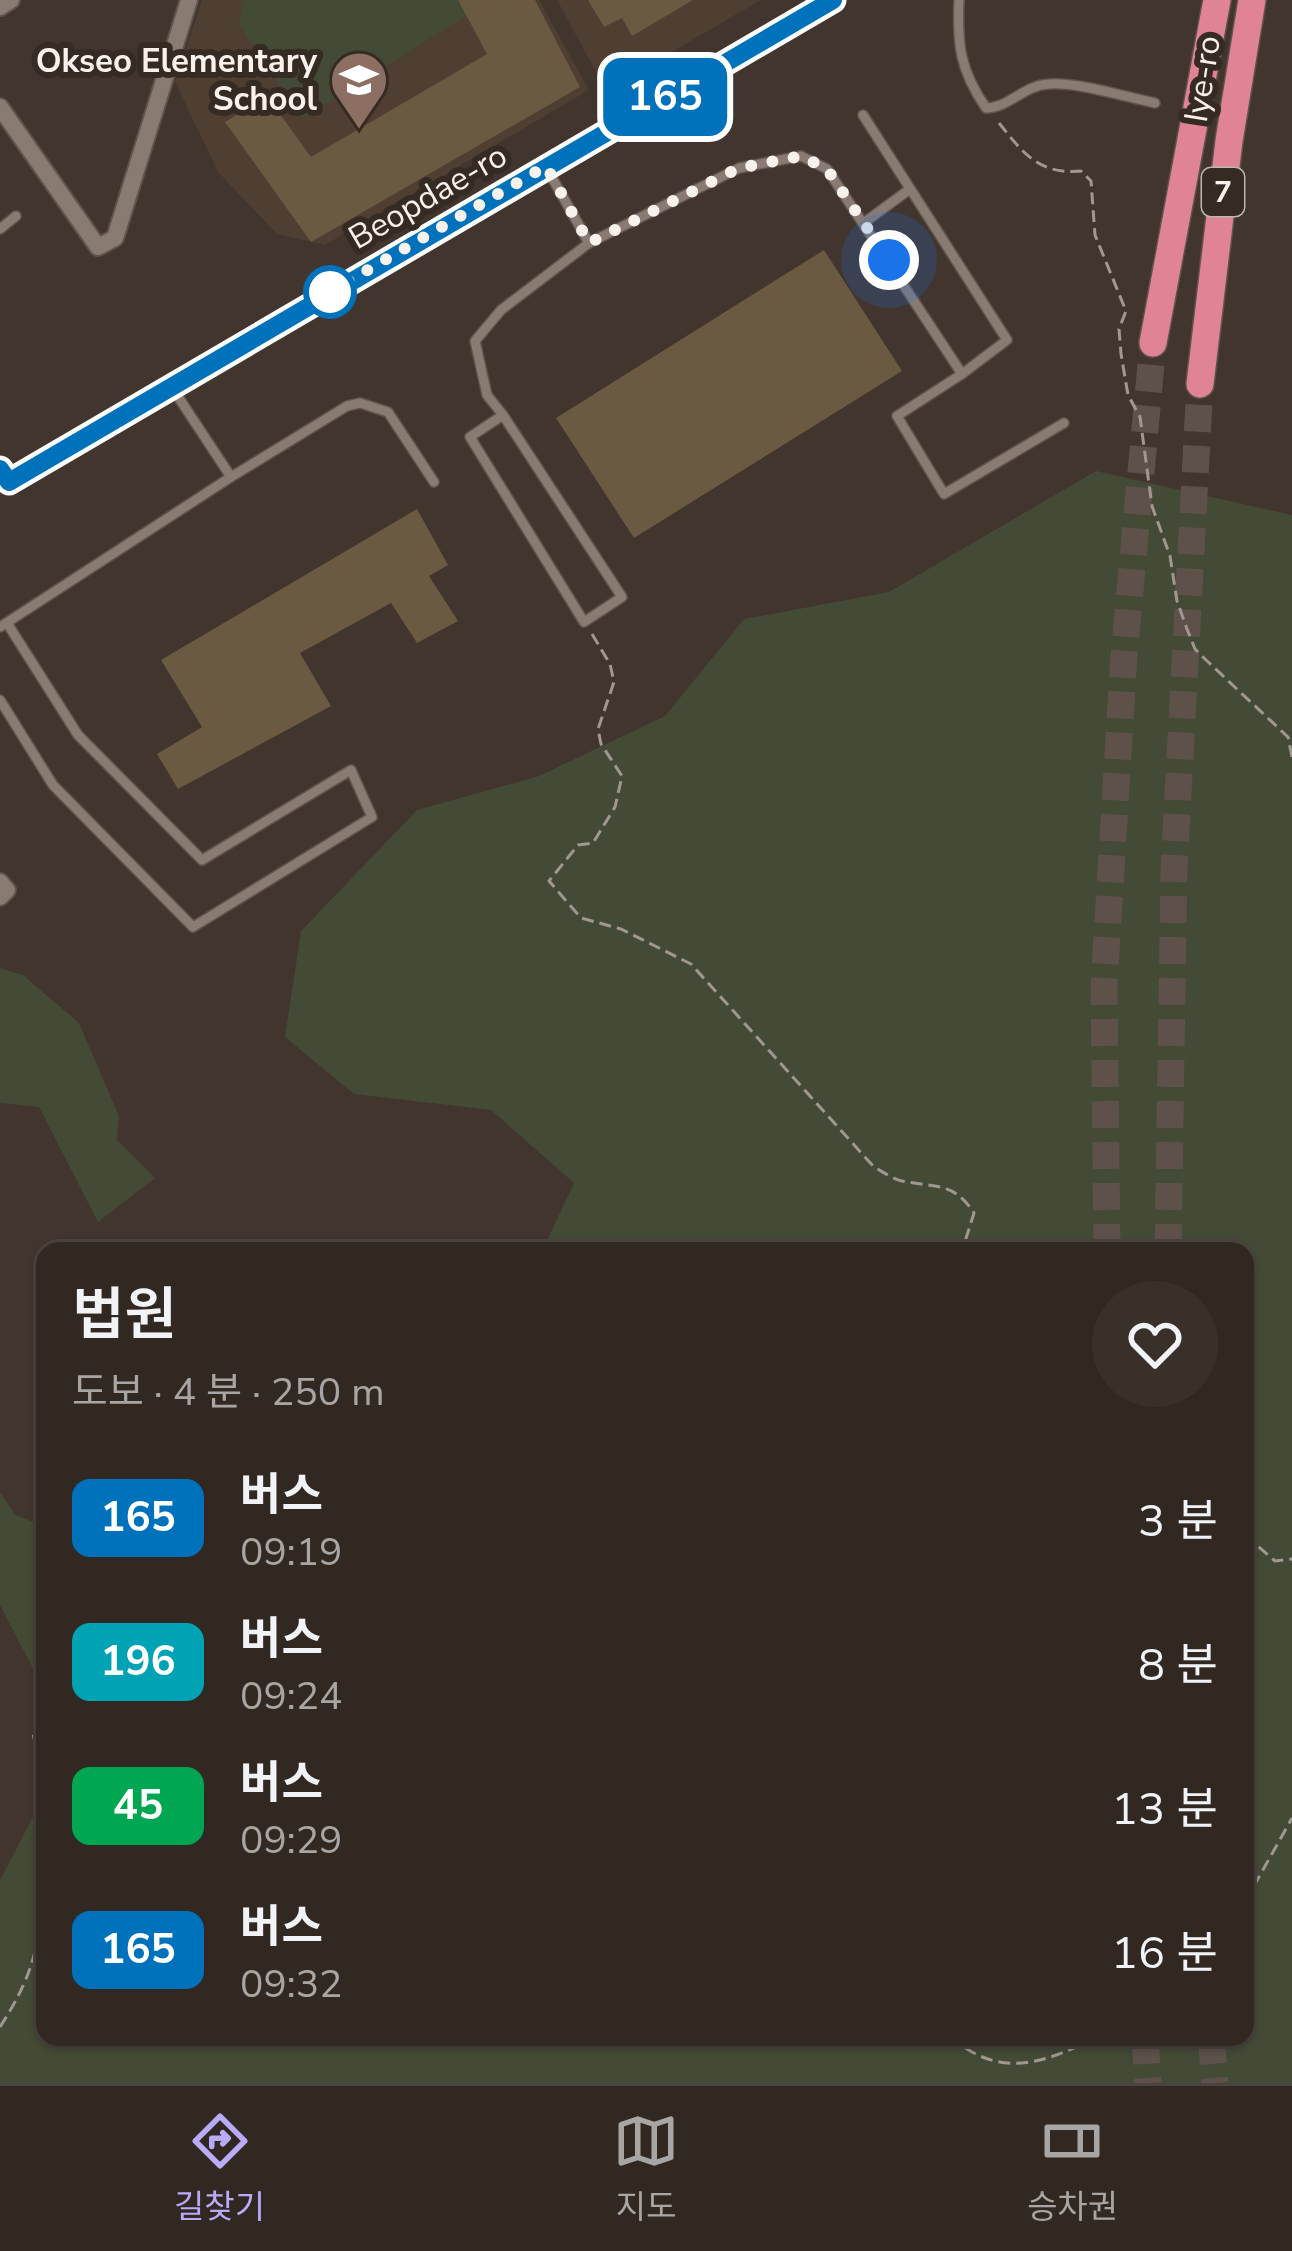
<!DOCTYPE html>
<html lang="ko">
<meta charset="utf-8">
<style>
:root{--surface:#312822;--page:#39302a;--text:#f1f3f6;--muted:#a8a6a5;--line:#4c4440;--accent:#b9abf7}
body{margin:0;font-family:"Nunito Sans","Noto Sans KR",sans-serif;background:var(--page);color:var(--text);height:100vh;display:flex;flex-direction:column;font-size:45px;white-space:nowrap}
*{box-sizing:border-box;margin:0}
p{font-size:39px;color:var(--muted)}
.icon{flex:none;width:66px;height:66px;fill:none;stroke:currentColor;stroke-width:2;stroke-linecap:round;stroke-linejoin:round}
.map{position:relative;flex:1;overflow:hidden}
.sheet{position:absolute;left:36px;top:1242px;width:1218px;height:804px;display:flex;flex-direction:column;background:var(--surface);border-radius:24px;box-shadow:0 3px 9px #0004,0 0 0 3px var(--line)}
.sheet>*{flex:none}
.badge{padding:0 24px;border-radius:18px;font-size:42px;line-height:78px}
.you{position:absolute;width:60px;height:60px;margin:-30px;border:9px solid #fff;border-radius:50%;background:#1a73e8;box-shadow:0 0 0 18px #1a73e833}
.map>.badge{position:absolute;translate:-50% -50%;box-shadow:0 0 0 6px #fff}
.round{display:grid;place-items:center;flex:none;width:126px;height:126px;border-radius:63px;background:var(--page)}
.overview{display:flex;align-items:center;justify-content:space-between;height:204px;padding:0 36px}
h1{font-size:57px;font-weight:600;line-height:90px}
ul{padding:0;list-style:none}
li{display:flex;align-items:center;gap:36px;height:144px;padding:0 36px}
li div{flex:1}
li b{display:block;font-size:45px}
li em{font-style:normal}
li .badge{min-width:132px;font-weight:700;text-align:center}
.menu{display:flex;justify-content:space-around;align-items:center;height:168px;border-top:3px solid var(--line);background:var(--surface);font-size:33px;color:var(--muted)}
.menu a{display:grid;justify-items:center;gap:6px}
.menu .active{color:var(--accent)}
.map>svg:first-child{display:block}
.built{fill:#4f3e32}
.green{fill:#434a35}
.building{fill:#6a5a42}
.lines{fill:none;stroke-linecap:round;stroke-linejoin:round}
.trunk-tunnel{stroke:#5d514a;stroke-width:27;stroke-dasharray:27 14;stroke-linecap:butt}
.service-casing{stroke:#5e534d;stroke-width:12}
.minor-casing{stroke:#5e534d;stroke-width:20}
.tertiary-casing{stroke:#5e534d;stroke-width:24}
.trunk-casing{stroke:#5e534d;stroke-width:30}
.path{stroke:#a19791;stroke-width:3;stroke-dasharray:12 6;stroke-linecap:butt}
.service{stroke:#897b72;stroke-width:9}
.minor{stroke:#897b72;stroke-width:16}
.tertiary{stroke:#897b72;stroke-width:21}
.trunk{stroke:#e08394;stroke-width:27}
.line-casing{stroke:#fff;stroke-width:27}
.line{stroke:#0072bc;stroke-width:18}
.walk{stroke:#f9f1ec;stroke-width:12;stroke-dasharray:0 21.6}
.stop-dot{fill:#fff;stroke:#0072bc;stroke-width:6}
.labels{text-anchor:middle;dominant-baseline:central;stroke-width:12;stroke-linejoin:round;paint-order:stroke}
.shield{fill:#362b23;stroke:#beb6b0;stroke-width:3}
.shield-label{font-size:30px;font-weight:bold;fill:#f9f1ec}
.poi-label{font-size:33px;font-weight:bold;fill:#f9f1ec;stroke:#362b23;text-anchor:end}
.street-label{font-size:33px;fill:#f9f1ec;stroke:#362b23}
</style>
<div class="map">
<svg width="1292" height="2083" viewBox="0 0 1292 2083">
<rect width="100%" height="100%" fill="#41352d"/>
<g class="built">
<polygon points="202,0 539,0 589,90 325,245 277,234 218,172 175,82"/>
<polygon points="557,0 761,0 606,90"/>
</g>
<g class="green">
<polygon points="244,0 472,0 477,9 303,118 239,25"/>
<polygon points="1096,471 1292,515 1292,2083 0,2083 0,1880 45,1794 45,2037 1245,2037 1245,1251 542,1251 574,1183 491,1110 354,1094 285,1037 301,931 417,810 539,776 665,716 744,619 889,592"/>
<polygon points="0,968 23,975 79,1023 119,1116 117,1140 155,1178 98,1222 39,1107 0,1103"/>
<polygon points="0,1492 15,1515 45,1526 45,1692 0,1605"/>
</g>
<g class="building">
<polygon points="458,0 535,0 580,87 311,242 225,122 267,96 311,157 487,54"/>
<polygon points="588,0 693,0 632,36 622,18 604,27"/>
<polygon points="824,250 902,371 634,538 556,418"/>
<polygon points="417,509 448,565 429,576 458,621 417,643 391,603 300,653 331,706 178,789 157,754 202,727 161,660"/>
</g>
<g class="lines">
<g class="trunk-tunnel">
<polyline points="1107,1251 1104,986 1124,655 1153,343"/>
<polyline points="1168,1251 1174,869 1200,384"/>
<polyline points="1145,2037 1148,2083"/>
<polyline points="1211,2037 1215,2083"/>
</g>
<defs>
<g id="service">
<path d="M 959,0 C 957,45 960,70 986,108 C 1009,108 1024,85 1049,84 C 1079,82 1125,97 1155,103"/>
<polyline points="863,115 1007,340 962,374"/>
<polyline points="865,222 910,189"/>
<polyline points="0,229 16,216"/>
<polyline points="589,243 739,168 801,156 827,169 962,374 897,416 944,494 1064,423"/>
<polyline points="503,415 470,437 584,622 622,597 503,415 487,395 475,341 501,310 589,243 546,167"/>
<polyline points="231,477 347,406 360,403 388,412 434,482"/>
<polyline points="0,627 231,477 171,386"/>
<polyline points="0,700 53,785 193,927 372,817 351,770 202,860 78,735 7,623"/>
</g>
<g id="minor">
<polyline points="0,7 11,0"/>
<polyline points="0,107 98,247 115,238 189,0"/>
<polyline points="0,882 7,890 0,897"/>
</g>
<polyline id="tertiary" points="0,469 9,482 833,0"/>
<g id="trunk">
<polyline points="1153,343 1217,0"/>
<polyline points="1200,384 1229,141 1252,0"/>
</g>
</defs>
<use href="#service" class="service-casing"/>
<use href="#minor" class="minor-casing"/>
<use href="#tertiary" class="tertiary-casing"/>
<use href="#trunk" class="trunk-casing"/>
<g class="path">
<path d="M 999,123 C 1023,153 1039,175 1081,171 L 1091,181 L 1095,235 L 1126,311 L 1119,329 L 1121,354 L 1128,395 L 1140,417 L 1152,506 L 1170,556 L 1177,601 L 1187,629 L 1195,649 L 1206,660 L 1288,737 L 1292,757"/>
<path d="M 592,634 L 610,664 L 614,682 L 598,729 L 601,744 L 622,776 L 615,807 L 593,843 L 578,845 L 549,881 L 581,918 L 621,929 L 691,964 L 874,1167 C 883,1172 893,1179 902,1181 C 935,1188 953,1181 974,1213 L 962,1251"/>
<polyline points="1245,1535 1275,1561 1292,1559"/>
<polyline points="45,1701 33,1733 45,1793"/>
<polyline points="1245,1902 1292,1818"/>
<path d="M 0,2027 C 41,1963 38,1939 45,1866"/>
<path d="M 951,2037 C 1000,2080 1045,2063 1097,2037"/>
</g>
<use href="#service" class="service"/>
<use href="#minor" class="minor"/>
<use href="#tertiary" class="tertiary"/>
<use href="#trunk" class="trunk"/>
</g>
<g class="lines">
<defs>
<polyline id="line" points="0,469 9,482 833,0"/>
</defs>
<use href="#line" class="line-casing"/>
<use href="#line" class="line"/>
<polyline class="walk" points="330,292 546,166 589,243 739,168 801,156 827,169 889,260"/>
</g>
<defs>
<symbol id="school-pin" viewBox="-11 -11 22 30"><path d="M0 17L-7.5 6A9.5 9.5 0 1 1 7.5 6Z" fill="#8d6e63" stroke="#362b23"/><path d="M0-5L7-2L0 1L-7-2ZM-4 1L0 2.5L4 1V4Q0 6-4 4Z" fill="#fff"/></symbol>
</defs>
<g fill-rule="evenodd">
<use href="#school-pin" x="326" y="47" width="66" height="90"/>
</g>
<circle class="stop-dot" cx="330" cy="292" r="24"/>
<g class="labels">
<rect class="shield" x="1202" y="168" width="42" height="48" rx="9"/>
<g class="shield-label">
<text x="1223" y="192">7</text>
</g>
<g class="poi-label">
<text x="317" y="61">Okseo Elementary<tspan x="317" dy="38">School</tspan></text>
</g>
<g class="street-label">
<text transform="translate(1203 79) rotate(-81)">Iye-ro</text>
<text transform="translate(428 197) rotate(-30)">Beopdae-ro</text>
</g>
</g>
</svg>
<div class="you" style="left:889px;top:260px"></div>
<b class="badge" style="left:665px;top:97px;background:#0072bc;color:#fff">165</b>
<section class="sheet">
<div class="overview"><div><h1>법원</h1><p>도보 · 4 분 · 250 m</p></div><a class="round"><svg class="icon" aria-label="heart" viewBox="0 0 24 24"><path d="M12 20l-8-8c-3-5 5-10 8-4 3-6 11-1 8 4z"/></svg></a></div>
<ul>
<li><span class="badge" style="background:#0072bc;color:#fff">165</span><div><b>버스</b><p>09:19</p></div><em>3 분</em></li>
<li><span class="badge" style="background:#00a3b4;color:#fff">196</span><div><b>버스</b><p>09:24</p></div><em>8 분</em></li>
<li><span class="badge" style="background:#00a651;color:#fff">45</span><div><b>버스</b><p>09:29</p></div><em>13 분</em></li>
<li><span class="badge" style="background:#0072bc;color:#fff">165</span><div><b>버스</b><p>09:32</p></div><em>16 분</em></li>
</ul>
</section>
</div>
<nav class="menu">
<a class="active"><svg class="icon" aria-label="directions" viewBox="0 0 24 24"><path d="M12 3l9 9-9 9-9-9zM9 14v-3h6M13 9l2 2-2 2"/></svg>길찾기</a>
<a><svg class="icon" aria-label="map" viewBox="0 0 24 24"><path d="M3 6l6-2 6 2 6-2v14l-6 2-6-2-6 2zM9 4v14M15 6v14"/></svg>지도</a>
<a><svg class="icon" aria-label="tickets" viewBox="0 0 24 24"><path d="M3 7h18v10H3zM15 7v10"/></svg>승차권</a>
</nav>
